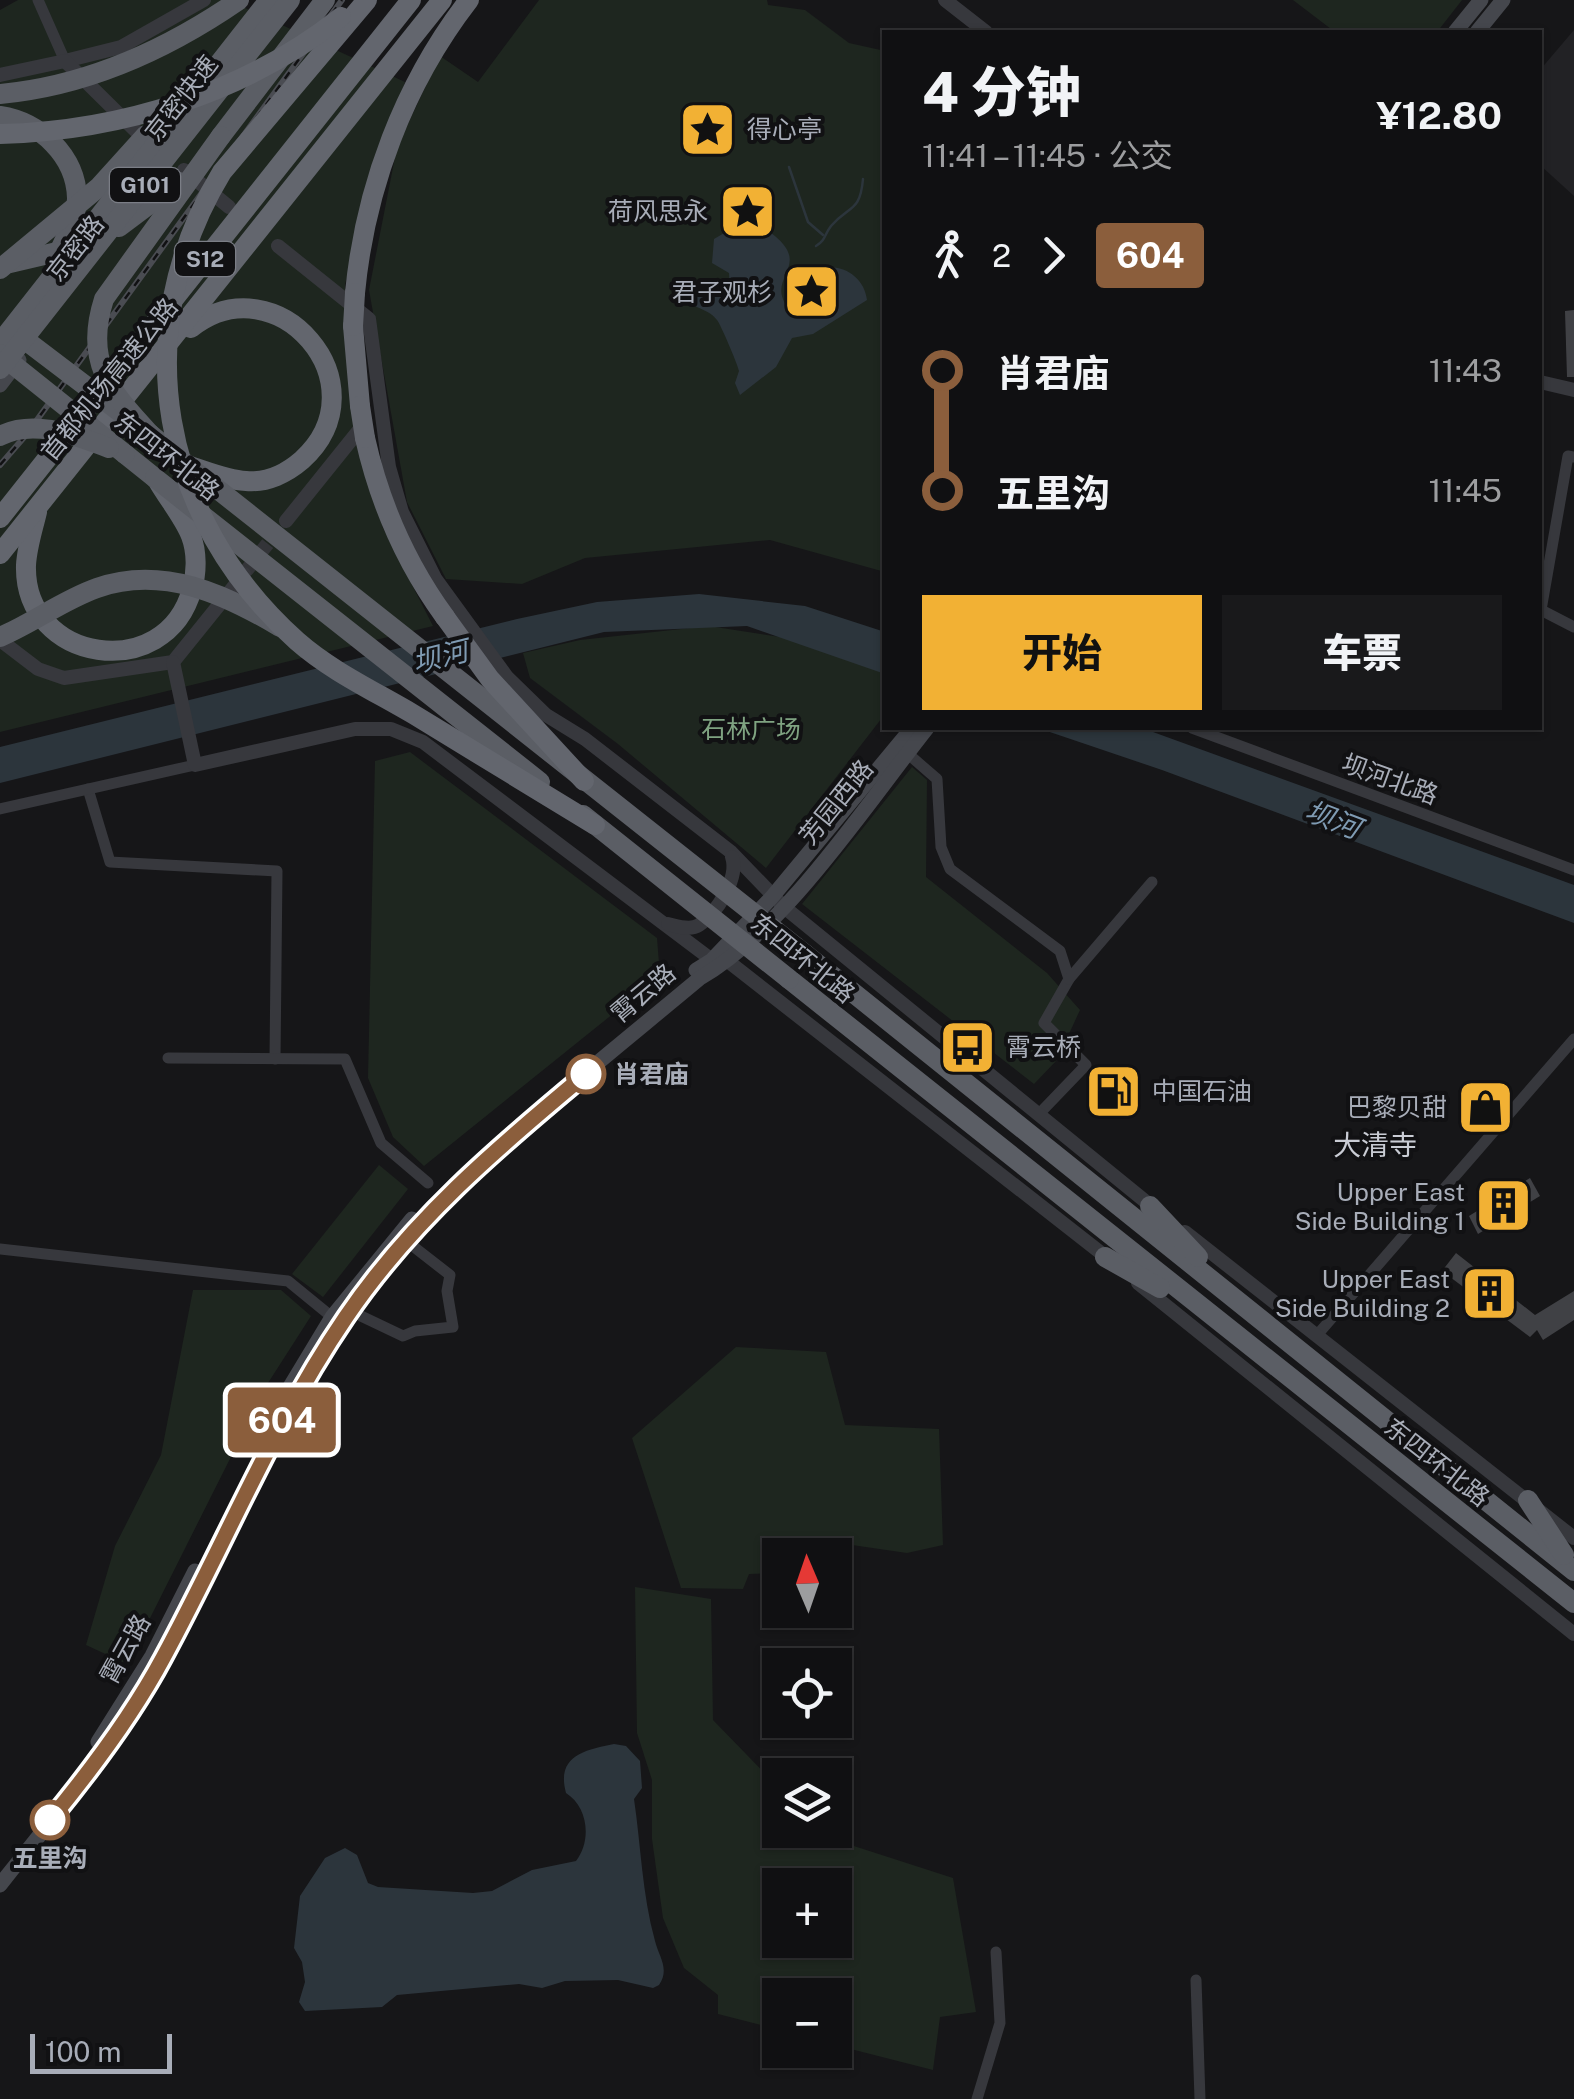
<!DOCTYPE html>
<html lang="zh">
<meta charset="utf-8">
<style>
:root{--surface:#101012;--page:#19191b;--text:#f1f3f6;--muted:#9c9d9f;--line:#303032;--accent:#f2b134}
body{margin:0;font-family:"Public Sans","Noto Sans SC",sans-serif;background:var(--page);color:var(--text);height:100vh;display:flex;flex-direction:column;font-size:38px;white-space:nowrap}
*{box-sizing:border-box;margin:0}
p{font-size:32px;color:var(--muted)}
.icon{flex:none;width:55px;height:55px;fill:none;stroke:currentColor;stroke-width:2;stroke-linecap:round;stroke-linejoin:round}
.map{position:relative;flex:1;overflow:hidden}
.drawer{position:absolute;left:882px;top:30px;width:660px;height:700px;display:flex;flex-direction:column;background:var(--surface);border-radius:0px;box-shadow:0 2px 8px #0004,0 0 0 2px var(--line)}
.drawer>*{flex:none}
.badge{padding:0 20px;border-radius:8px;font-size:35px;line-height:65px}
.needle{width:65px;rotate:358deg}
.controls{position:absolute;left:762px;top:1538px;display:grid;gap:20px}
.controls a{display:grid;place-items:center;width:90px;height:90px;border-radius:0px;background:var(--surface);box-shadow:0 2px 8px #0004,0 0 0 2px var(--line);font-size:50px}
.scale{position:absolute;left:30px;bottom:25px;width:142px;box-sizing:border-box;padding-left:10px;border:5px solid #a8adb8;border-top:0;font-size:28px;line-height:35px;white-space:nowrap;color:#a8adb8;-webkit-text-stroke:8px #111113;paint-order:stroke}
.map>.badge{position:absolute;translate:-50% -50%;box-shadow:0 0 0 5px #fff}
.legs{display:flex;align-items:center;gap:15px;height:110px;padding:0 40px;font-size:32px}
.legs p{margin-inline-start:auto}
.head{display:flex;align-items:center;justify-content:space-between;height:170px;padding:0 40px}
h1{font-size:55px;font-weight:800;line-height:75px}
.action{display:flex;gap:20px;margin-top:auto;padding:20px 40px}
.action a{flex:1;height:115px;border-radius:0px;background:var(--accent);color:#111;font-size:40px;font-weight:800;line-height:115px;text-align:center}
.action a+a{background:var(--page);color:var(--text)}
ul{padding:0 40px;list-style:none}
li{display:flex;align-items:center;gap:35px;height:120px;font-size:38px}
li i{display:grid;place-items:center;width:15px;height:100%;margin:0 12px;background:currentColor}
li i::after{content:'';width:25px;height:25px;margin:-12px;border:8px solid;border-radius:50%;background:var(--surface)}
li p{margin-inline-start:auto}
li:first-child i{background:linear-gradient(#0000 50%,currentColor 0)}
li:last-child i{background:linear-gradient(currentColor 50%,#0000 0)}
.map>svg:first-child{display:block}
.built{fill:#222225}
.green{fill:#1e261f;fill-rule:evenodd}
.water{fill:#2c353c}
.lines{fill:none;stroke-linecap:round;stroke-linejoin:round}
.stream{stroke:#2c353c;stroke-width:2.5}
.building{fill:#404145}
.tertiary-tunnel{stroke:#333438;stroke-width:14;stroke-dasharray:14 7;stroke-linecap:butt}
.minor{stroke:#37383d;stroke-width:11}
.tertiary{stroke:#37383d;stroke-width:14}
.secondary{stroke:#45474d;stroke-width:15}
.trunk{stroke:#5b5e65;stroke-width:20}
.motorway{stroke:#63666e;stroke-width:20}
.rail-casing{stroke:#4a4c52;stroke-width:6}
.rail{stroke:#111113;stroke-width:2.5;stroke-dasharray:8;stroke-linecap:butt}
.trunk-bridge{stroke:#5b5e65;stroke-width:20}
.motorway-bridge{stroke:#63666e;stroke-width:20}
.line-1-casing{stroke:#fff;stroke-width:22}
.line-1{stroke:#8b5e3c;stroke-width:15}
.stop-1-dot{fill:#fff;stroke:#8b5e3c;stroke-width:5}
.labels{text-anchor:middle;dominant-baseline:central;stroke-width:8;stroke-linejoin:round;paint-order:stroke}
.shield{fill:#111113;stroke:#7b7e86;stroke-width:2.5}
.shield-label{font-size:22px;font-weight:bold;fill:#a8adb8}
.street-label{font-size:25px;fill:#a8adb8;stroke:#111113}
.poi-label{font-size:25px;fill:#a8adb8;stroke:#111113;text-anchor:end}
.park-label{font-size:25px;fill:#7fa381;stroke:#111113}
.stop-label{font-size:25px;font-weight:bold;fill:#a8adb8;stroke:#111113;text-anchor:start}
.water-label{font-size:28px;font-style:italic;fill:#7f9bb3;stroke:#111113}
.neighbourhood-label{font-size:28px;fill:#c9ccd4;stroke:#111113}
</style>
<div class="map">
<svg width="1574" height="2099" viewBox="0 0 1574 2099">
<rect width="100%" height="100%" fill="#161618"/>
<polygon class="built" points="1574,30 1574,196 1540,165 1540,70"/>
<g class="green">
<polygon points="18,0 228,0 405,82 345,284 358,449 383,528 433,626 0,732 0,10"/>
<polygon points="539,0 767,0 768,5 805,10 849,43 885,51 885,572 770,540 585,558 522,584 446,579 407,502 369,290 397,147 440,56 478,82"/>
<polygon points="1293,0 1462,0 1437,32 1335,32"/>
<polygon points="709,626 800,640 885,666 885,714 766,868 618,744 530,678 523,653 580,640"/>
<polygon points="410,752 657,938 660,976 424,1166 393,1137 368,1078 375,761"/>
<polygon points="912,767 927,780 926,877 1047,973 1080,1010 1057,1060 1034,1084 802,904"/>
<polygon points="379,1165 408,1189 323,1297 292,1274"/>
<polygon points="193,1290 281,1290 311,1316 268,1383 127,1664 86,1645 115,1546 161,1455"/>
<polygon points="736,1347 826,1352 845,1425 939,1429 943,1545 907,1553 852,1545 834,1555 780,1555 780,1573 749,1574 743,1589 681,1588 632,1438"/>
<path d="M 635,1587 L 711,1599 L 713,1720 L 780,1789 L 780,1830 L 819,1830 L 826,1837 L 953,1878 L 976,2012 L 940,2017 L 933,2070 L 835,2045 L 835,1995 L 780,1995 L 780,2030 L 718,2014 L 718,1995 L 684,1968 L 663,1918 L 652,1839 L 652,1780 L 637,1733 ZM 780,1885 L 835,1885 L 835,1940 L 780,1940 Z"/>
</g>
<g class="water">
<path d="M 761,226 C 823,265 761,275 789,309 L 806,311 L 829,301 L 829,267 C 849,267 865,281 867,300 L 813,334 L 792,338 L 776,367 L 740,395 L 735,383 L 739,371 C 738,365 720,323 717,320 C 706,305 687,311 684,290 L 686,285 L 697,284 L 712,294 L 726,296 L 730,290 L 729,273 L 712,263 L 714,239 L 731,229 Z"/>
<polygon points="699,594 805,606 885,632 885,674 747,626 604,632 0,783 0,747 517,619 597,602"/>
<polygon points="1038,728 1142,728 1574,885 1574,923 1162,770"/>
<path d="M 614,1744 L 626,1746 L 640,1761 L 642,1788 L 634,1799 C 641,1846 642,1894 655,1941 C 659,1957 670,1969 659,1985 L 653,1988 L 618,1980 L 565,1981 L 542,1988 L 519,1984 L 397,1995 L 382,2007 L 305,2011 L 299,2002 L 305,1982 L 302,1962 L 294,1948 L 300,1896 L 325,1858 L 345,1848 L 357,1855 L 368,1883 L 378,1887 L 473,1893 L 492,1891 L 532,1870 L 576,1861 C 592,1840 588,1807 566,1793 C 556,1756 584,1750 614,1744 Z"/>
</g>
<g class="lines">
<g class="stream">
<polyline points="789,167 808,222 823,235"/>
<path d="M 816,246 C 826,240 824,235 831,226 C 849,205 860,213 863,179"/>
</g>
</g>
<g class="building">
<polygon points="1574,310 1574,377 1567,377 1565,311"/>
<polygon points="1530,1178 1540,1196 1478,1234 1469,1216"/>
<polygon points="1456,1253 1535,1315 1574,1291 1574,1320 1543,1340 1537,1330 1530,1337 1442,1271"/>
</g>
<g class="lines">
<polyline class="tertiary-tunnel" points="246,571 280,528"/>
<g class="minor">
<polyline points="38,0 65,61"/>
<polyline points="1574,457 1568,456 1541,610 1574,627"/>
<polyline points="1192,728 1574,870"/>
<polyline points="907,753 937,779 941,847 950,869 1060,951 1069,979 1044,1023 1086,1065 1038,1115"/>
<polyline points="88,789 110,862 277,871 275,1059"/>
<polyline points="0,809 195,765"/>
<polyline points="1069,979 1152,882"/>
<polyline points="168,1058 345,1059 381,1143 428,1183"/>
<polyline points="0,1249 288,1281 332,1317"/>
<polyline points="361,1316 403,1336 415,1331 453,1327 447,1291 450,1275 414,1247"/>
<polyline points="1318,1334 1574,1039"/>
<polyline points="1196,1980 1200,2099"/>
<polyline points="977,2099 1000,2023 996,1952"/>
</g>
<g class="tertiary">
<polyline points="945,0 986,32"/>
<polyline points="65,61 121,47 204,0"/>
<polyline points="0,75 65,61 141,136"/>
<polyline points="184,170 229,207"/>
<polyline points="278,246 369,319 389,467 402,512 435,578 507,677 546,715 585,739 731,852 784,907 1156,1210"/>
<polyline points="1540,382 1574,390"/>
<polyline points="286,521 364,424"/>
<polyline points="0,640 38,669 64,678 173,662 244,574"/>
<polyline points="173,662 195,765 355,729 391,729 423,742 712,960 729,962 1110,1260"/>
<path d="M 668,924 C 677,926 690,931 699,925 C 718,912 739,877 732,857"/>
<polyline points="1185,1232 1574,1538"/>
<polyline points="1138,1283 1574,1634"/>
</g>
<g class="secondary">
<polyline points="1455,32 1481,0"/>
<polyline points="1477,32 1503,0"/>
<polyline points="0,385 19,360"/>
<polyline points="696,970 712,960 772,897 912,728"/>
<polyline points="285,1395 332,1317 412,1219"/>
<polyline points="98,1742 152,1656 195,1571"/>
<path d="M 0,1885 C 57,1812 120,1741 163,1658 C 224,1543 271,1417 350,1311 C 451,1176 572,1085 700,978 C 785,929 865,806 927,728"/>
</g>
<g class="trunk">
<path d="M 0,116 C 40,122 76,156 77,198 C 77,216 67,235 59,252"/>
<polyline points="221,136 325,0"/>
<polyline points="150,434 187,465"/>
<polyline points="125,454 155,478"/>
<polyline points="805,954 1574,1571"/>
<polyline points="789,979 1574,1603"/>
<polyline points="1150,1206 1198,1257"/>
<polyline points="1105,1257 1160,1288"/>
<polyline points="1528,1500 1564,1555"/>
</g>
<g class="motorway">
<path d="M 355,293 C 365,188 404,84 469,0"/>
<polyline points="353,326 360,406"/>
<path d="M 365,438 C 380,505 405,562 445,617"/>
<path d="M 187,465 C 206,471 227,480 246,481 C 267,483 287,473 302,460 C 385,385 277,260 191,328"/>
<path d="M 37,512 C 33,529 27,547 26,565 C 23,663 166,685 192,589 C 197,572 197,552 191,536 C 184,518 169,500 159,483"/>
<polyline points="0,518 411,0"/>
<polyline points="0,554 442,0"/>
</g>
<defs>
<polyline id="rail" points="0,465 26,435 342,0"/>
</defs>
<use href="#rail" class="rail-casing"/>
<use href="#rail" class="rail"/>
<g class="trunk-bridge">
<path d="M 0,94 C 87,86 168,49 239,0"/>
<polyline points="119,227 179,182"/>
<polyline points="10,263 74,248"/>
<polyline points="0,269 99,187 146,135"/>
<polyline points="16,333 120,412"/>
<polyline points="0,343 269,0"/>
<polyline points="0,354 125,454"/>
<polyline points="0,369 290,0"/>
<path d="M 150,434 C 109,390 84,361 104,299 L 221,136"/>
<path d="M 0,436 C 34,418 76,436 109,448"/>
<polyline points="187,465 805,954"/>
<polyline points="155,478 540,782"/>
<path d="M 0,637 C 33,623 63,600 97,588 C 162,565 225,594 280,627"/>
<polyline points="583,815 789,979"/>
</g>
<g class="motorway-bridge">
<path d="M 367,0 L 222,172 C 125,331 160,519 297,641 C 331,671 374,691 413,714 C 474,751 535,788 595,825"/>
<path d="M 0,134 C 121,131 245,93 341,17"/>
<polyline points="353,326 355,293"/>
<polyline points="360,406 365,438"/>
<polyline points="445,617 490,679 584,781"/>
</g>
</g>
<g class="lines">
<defs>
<path id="line-1" d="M 50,1820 C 92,1769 132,1716 163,1658 C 225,1544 273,1424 346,1317 C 411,1221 498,1147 586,1074"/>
</defs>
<use href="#line-1" class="line-1-casing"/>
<use href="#line-1" class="line-1"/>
</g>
<defs>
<symbol id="sight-square" viewBox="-11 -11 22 22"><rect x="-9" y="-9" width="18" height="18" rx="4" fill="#f2b134" stroke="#111113"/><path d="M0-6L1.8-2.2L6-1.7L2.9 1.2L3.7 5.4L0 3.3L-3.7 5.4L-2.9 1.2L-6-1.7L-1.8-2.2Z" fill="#111"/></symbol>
<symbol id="bus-square" viewBox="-11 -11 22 22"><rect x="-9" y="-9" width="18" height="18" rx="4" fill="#f2b134" stroke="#111113"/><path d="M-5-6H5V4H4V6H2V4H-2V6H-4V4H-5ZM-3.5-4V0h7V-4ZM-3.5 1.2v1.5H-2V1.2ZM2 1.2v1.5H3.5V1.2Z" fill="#111"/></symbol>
<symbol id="fuel-square" viewBox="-11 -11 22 22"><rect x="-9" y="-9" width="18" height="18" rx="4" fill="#f2b134" stroke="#111113"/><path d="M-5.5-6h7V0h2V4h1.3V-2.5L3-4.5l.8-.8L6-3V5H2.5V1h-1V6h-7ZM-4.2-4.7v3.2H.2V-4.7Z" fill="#111"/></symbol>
<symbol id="shop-square" viewBox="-11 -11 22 22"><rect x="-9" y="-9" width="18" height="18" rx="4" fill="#f2b134" stroke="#111113"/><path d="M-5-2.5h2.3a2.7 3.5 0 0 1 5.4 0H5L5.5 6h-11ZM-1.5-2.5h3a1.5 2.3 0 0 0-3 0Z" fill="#111"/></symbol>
<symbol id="building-square" viewBox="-11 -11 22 22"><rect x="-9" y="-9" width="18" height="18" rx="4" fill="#f2b134" stroke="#111113"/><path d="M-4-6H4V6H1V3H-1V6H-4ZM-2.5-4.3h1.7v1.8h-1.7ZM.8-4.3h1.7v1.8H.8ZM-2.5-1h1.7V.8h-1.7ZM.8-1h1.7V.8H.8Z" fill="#111"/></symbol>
</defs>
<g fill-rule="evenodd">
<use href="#sight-square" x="676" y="98" width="63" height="63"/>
<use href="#sight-square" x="716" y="180" width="63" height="63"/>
<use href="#sight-square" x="780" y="260" width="63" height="63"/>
<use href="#bus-square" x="936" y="1016" width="63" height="63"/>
<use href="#fuel-square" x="1082" y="1060" width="63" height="63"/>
<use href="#shop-square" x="1454" y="1076" width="63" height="63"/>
<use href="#building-square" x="1472" y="1174" width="63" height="63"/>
<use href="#building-square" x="1458" y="1262" width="63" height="63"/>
</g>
<g class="stop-1-dot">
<circle cx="586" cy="1074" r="18"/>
<circle cx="50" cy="1820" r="18"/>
</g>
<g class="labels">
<g class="shield">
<rect x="110" y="168" width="70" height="34" rx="8"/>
<rect x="175" y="242" width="60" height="34" rx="8"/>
</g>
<g class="shield-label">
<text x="145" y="185">G101</text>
<text x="205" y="259">S12</text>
</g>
<g class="street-label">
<text transform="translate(181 98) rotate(-52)">京密快速</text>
<text transform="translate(75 248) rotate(-52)">京密路</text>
<text transform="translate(109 379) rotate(-51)">首都机场高速公路</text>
<text transform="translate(167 456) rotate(38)">东四环北路</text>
<text transform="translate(1390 779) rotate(20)">坝河北路</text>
<text transform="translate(836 802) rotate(-51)">芳园西路</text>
<text transform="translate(803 958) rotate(39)">东四环北路</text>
<text transform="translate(643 993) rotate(-40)">霄云路</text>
<text transform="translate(1437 1462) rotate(38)">东四环北路</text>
<text transform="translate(125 1649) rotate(-61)">霄云路</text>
</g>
<g class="poi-label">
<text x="747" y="129" text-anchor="start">得心亭</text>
<text x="708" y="211">荷风思永</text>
<text x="772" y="292">君子观杉</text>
<text x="1006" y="1047" text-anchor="start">霄云桥</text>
<text x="1152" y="1091" text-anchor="start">中国石油</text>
<text x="1447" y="1107">巴黎贝甜</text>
<text x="1465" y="1192">Upper East<tspan x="1465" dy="29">Side Building 1</tspan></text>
<text x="1450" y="1279">Upper East<tspan x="1450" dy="29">Side Building 2</tspan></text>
</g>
<g class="park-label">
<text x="751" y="729">石林广场</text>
</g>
<g class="stop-label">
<text x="614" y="1074">肖君庙</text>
<text x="50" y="1858" text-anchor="middle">五里沟</text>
</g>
<g class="water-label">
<text transform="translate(440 656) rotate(-14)">坝河</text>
<text transform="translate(1333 819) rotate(21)">坝河</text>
</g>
<g class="neighbourhood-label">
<text x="1375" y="1144">大清寺</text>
</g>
</g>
</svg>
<div class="controls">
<a><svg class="needle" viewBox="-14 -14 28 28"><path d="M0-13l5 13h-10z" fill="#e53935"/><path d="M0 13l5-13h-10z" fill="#9c9d9f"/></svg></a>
<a><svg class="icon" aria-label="locate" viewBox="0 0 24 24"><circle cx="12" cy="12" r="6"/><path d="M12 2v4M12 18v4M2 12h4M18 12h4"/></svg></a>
<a><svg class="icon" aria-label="layers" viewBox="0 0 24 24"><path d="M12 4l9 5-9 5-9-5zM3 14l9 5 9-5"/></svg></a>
<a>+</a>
<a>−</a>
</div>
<div class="scale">100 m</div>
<b class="badge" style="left:282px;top:1420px;background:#8b5e3c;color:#fff">604</b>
<section class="drawer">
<div class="head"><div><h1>4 分钟</h1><p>11:41 – 11:45 · 公交</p></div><b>¥12.80</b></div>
<div class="legs"><svg class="icon" aria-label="walk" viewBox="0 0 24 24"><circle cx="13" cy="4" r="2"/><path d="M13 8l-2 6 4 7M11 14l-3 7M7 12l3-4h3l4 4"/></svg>2<svg class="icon" aria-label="forward" viewBox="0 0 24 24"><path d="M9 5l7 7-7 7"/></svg><b class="badge" style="background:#8b5e3c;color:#fff">604</b></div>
<ul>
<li><i style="color:#8b5e3c"></i><b>肖君庙</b><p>11:43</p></li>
<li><i style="color:#8b5e3c"></i><b>五里沟</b><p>11:45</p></li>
</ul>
<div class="action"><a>开始</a><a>车票</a></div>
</section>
</div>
